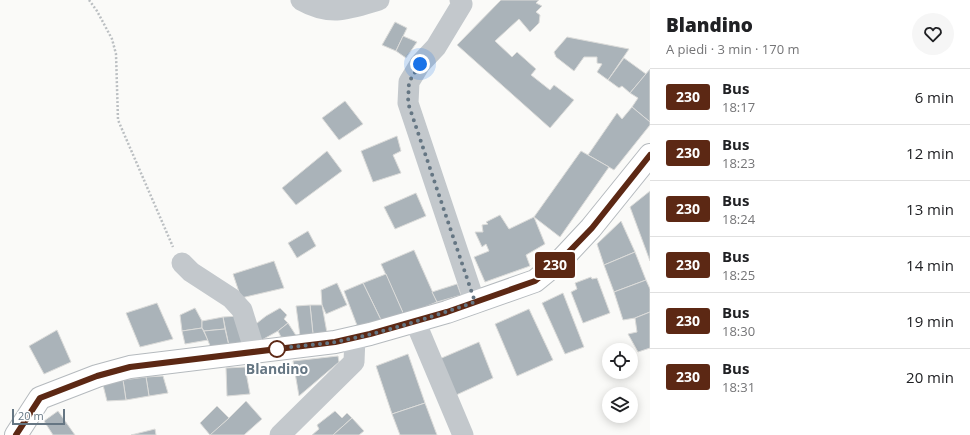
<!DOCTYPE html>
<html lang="it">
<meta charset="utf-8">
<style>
:root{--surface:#fff;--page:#f6f6f6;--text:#202124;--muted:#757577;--line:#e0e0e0}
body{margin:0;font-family:"Open Sans",sans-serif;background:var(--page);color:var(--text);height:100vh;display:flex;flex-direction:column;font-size:15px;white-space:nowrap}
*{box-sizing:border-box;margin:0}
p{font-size:13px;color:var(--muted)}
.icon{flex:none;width:22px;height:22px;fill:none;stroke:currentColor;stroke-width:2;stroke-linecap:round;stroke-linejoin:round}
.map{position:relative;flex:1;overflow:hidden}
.sheet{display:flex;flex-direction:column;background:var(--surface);width:320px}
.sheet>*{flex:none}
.badge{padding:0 8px;border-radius:3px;font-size:14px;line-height:26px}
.fabs{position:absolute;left:602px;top:343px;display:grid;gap:8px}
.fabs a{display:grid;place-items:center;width:36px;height:36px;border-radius:50%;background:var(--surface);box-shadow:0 2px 10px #0003;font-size:20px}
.scale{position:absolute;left:12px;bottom:10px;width:53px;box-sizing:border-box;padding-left:4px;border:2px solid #657683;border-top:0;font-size:11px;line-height:14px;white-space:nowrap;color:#657683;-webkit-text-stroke:3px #fff;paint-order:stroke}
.you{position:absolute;width:20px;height:20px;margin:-10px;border:3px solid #fff;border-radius:50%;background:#1a73e8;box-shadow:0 0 0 6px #1a73e833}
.map>.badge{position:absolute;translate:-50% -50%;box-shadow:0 0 0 2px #fff}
.round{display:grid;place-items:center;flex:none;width:42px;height:42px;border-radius:21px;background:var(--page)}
.head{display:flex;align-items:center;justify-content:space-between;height:68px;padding:0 16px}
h1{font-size:19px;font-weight:800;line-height:30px}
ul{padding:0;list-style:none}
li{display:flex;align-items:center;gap:12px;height:56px;padding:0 16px;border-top:1px solid var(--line)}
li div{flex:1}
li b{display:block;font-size:15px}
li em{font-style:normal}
li .badge{min-width:44px;font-weight:700;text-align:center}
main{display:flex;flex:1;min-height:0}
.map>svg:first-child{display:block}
.building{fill:#aab3b9;stroke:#dcdcda}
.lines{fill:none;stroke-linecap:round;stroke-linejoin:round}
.major-casing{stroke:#b5babe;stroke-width:24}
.path{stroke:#bbbfc2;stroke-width:2.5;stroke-dasharray:2 2;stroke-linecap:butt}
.minor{stroke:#c3c8cc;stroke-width:21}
.major{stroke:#fff;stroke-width:22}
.line-casing{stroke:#fff;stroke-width:9}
.line{stroke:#5c2814;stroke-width:6}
.walk{stroke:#657683;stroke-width:4;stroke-dasharray:0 7.2}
.stop-dot{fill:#fff;stroke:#5c2814;stroke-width:2}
.labels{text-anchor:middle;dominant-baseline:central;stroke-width:4;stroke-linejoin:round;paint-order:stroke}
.stop-label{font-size:14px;font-weight:bold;fill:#657683;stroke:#fff}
</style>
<main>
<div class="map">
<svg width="650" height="435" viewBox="0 0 650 435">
<rect width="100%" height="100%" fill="#fafaf8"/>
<g class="building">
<polygon points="501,0 539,0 536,3 542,6 536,12 540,15 539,23 530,32 519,19 495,41 512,57 517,52 536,69 531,75 550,90 554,85 574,100 550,128 457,45"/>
<polygon points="395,22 407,28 396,51 382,45"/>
<polygon points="403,36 417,42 406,58 396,51"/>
<polygon points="567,37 629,49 608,80 597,72 602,64 597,63 597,57 584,57 574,71 556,57 554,52"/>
<polygon points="624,58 646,74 630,93 622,86 619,88 608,80"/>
<polygon points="650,69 650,122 632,107 638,98 630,93"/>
<polygon points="345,101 363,124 339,140 322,118"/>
<polygon points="632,107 650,122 650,125 614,170 588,155 617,113 622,119"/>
<polygon points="397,136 401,151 393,155 401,173 373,182 361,151"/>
<polygon points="327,151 342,171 296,205 282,188"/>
<polygon points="581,151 609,167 560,237 534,217"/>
<polygon points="650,191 650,261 630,207"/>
<polygon points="416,193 426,216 395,229 384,207"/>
<polygon points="500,215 509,229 534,217 545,244 526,255 530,266 485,282 474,257 489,251 486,244 482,247 475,232 483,232 482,225 488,224 486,222"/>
<polygon points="621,221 635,252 604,265 597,244"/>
<polygon points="308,231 316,246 297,258 288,243"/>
<polygon points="414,250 437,302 404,315 381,264"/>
<polygon points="635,252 646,280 614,292 604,265"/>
<polygon points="274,261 284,288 241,298 233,274"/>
<polygon points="386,274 404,315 382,322 363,283"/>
<polygon points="591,277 592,279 597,278 610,313 583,323 571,292 577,289 575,283"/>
<polygon points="646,280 650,289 650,312 635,318 623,320 614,292"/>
<polygon points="337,283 347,305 326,314 322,305 321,290"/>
<polygon points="363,283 382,322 358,328 344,291"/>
<polygon points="457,284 461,295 437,302 432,292"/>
<polygon points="563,293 584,347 565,354 542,303"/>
<polygon points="157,303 173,339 140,347 126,313"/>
<polygon points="310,305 322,305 327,333 313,334"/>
<polygon points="310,305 313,334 300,336 296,306"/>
<polygon points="195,308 202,321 202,328 182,331 180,315"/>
<polygon points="280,308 287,315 284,319 288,323 278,331 260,341 252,327 266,316"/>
<polygon points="529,309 553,360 517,376 495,324"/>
<polygon points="650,312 650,348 638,352 628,334 637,332 635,318"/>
<polygon points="239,316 248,344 229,346 223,317"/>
<polygon points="223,317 225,329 204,331 202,328 202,321"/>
<polygon points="288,323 297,337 281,337 278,331"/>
<polygon points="202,328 208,340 185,344 182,331"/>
<polygon points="225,329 229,346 211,348 204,331"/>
<polygon points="57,330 71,362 44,374 29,346"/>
<polygon points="479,342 493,378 454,396 437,360"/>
<polygon points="408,354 425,403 392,414 376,366"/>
<polygon points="338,356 339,362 299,396 293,361"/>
<polygon points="245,367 250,394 227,396 226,368"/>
<polygon points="163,376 168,393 149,396 146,377"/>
<polygon points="146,377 149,396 126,400 123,380"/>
<polygon points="123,380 126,400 107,401 102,381"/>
<polygon points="246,401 262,419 244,435 209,435 229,418"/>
<polygon points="425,403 437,435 400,435 392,414"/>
<polygon points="217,406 229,418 210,435 200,423"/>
<polygon points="58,411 75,435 53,435 44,421"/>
<polygon points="335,411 342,418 347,413 352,418 333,435 312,435 319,429 317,425"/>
<polygon points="352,418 364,431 359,435 333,435"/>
<polygon points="155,429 156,435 131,435"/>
</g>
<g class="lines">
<defs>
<polyline id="major" points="16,435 40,398 97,376 130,367 335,342 370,334 447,312 535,281 562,259 591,228 650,155"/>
</defs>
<use href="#major" class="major-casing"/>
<polyline class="path" points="89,0 97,11 112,39 116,54 118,120 173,247"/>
<g class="minor">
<path d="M 301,0 C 331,17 349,9 379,0"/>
<polyline points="460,0 462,4 436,47 420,64 409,82 408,103 475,303"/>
<polyline points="182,263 191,272 231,298 242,310 255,352"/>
<polyline points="415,321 463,435"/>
<polyline points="280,435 354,362 355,337"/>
</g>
<use href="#major" class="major"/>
</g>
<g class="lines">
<defs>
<polyline id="line" points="16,435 40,398 97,376 130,367 335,342 370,334 447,312 535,281 562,259 592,228 650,155"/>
</defs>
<use href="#line" class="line-casing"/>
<use href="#line" class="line"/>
<path class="walk" d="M 277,349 C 296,346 316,345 335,342 C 382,333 429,318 475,302 L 408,103 L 409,82 L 420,64"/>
</g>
<circle class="stop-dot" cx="277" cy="349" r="8"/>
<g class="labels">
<g class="stop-label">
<text x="277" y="368">Blandino</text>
</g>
</g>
</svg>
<div class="fabs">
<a><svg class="icon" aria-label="locate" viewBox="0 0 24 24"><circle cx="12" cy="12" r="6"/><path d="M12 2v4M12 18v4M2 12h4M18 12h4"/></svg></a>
<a><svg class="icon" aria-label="layers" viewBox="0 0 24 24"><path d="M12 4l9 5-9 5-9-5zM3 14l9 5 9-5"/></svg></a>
</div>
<div class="scale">20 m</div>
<div class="you" style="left:420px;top:64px"></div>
<b class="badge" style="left:555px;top:265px;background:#5c2814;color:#fff">230</b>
</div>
<section class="sheet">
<div class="head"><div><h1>Blandino</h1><p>A piedi · 3 min · 170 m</p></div><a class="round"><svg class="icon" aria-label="heart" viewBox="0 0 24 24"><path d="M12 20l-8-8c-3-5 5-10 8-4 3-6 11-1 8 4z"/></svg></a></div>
<ul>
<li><span class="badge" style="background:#5c2814;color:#fff">230</span><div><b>Bus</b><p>18:17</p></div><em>6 min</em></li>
<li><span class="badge" style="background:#5c2814;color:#fff">230</span><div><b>Bus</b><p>18:23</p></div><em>12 min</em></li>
<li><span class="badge" style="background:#5c2814;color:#fff">230</span><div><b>Bus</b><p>18:24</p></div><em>13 min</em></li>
<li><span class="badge" style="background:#5c2814;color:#fff">230</span><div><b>Bus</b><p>18:25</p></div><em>14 min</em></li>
<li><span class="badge" style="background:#5c2814;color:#fff">230</span><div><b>Bus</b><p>18:30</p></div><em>19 min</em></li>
<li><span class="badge" style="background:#5c2814;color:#fff">230</span><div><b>Bus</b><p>18:31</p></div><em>20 min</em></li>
</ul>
</section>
</main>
